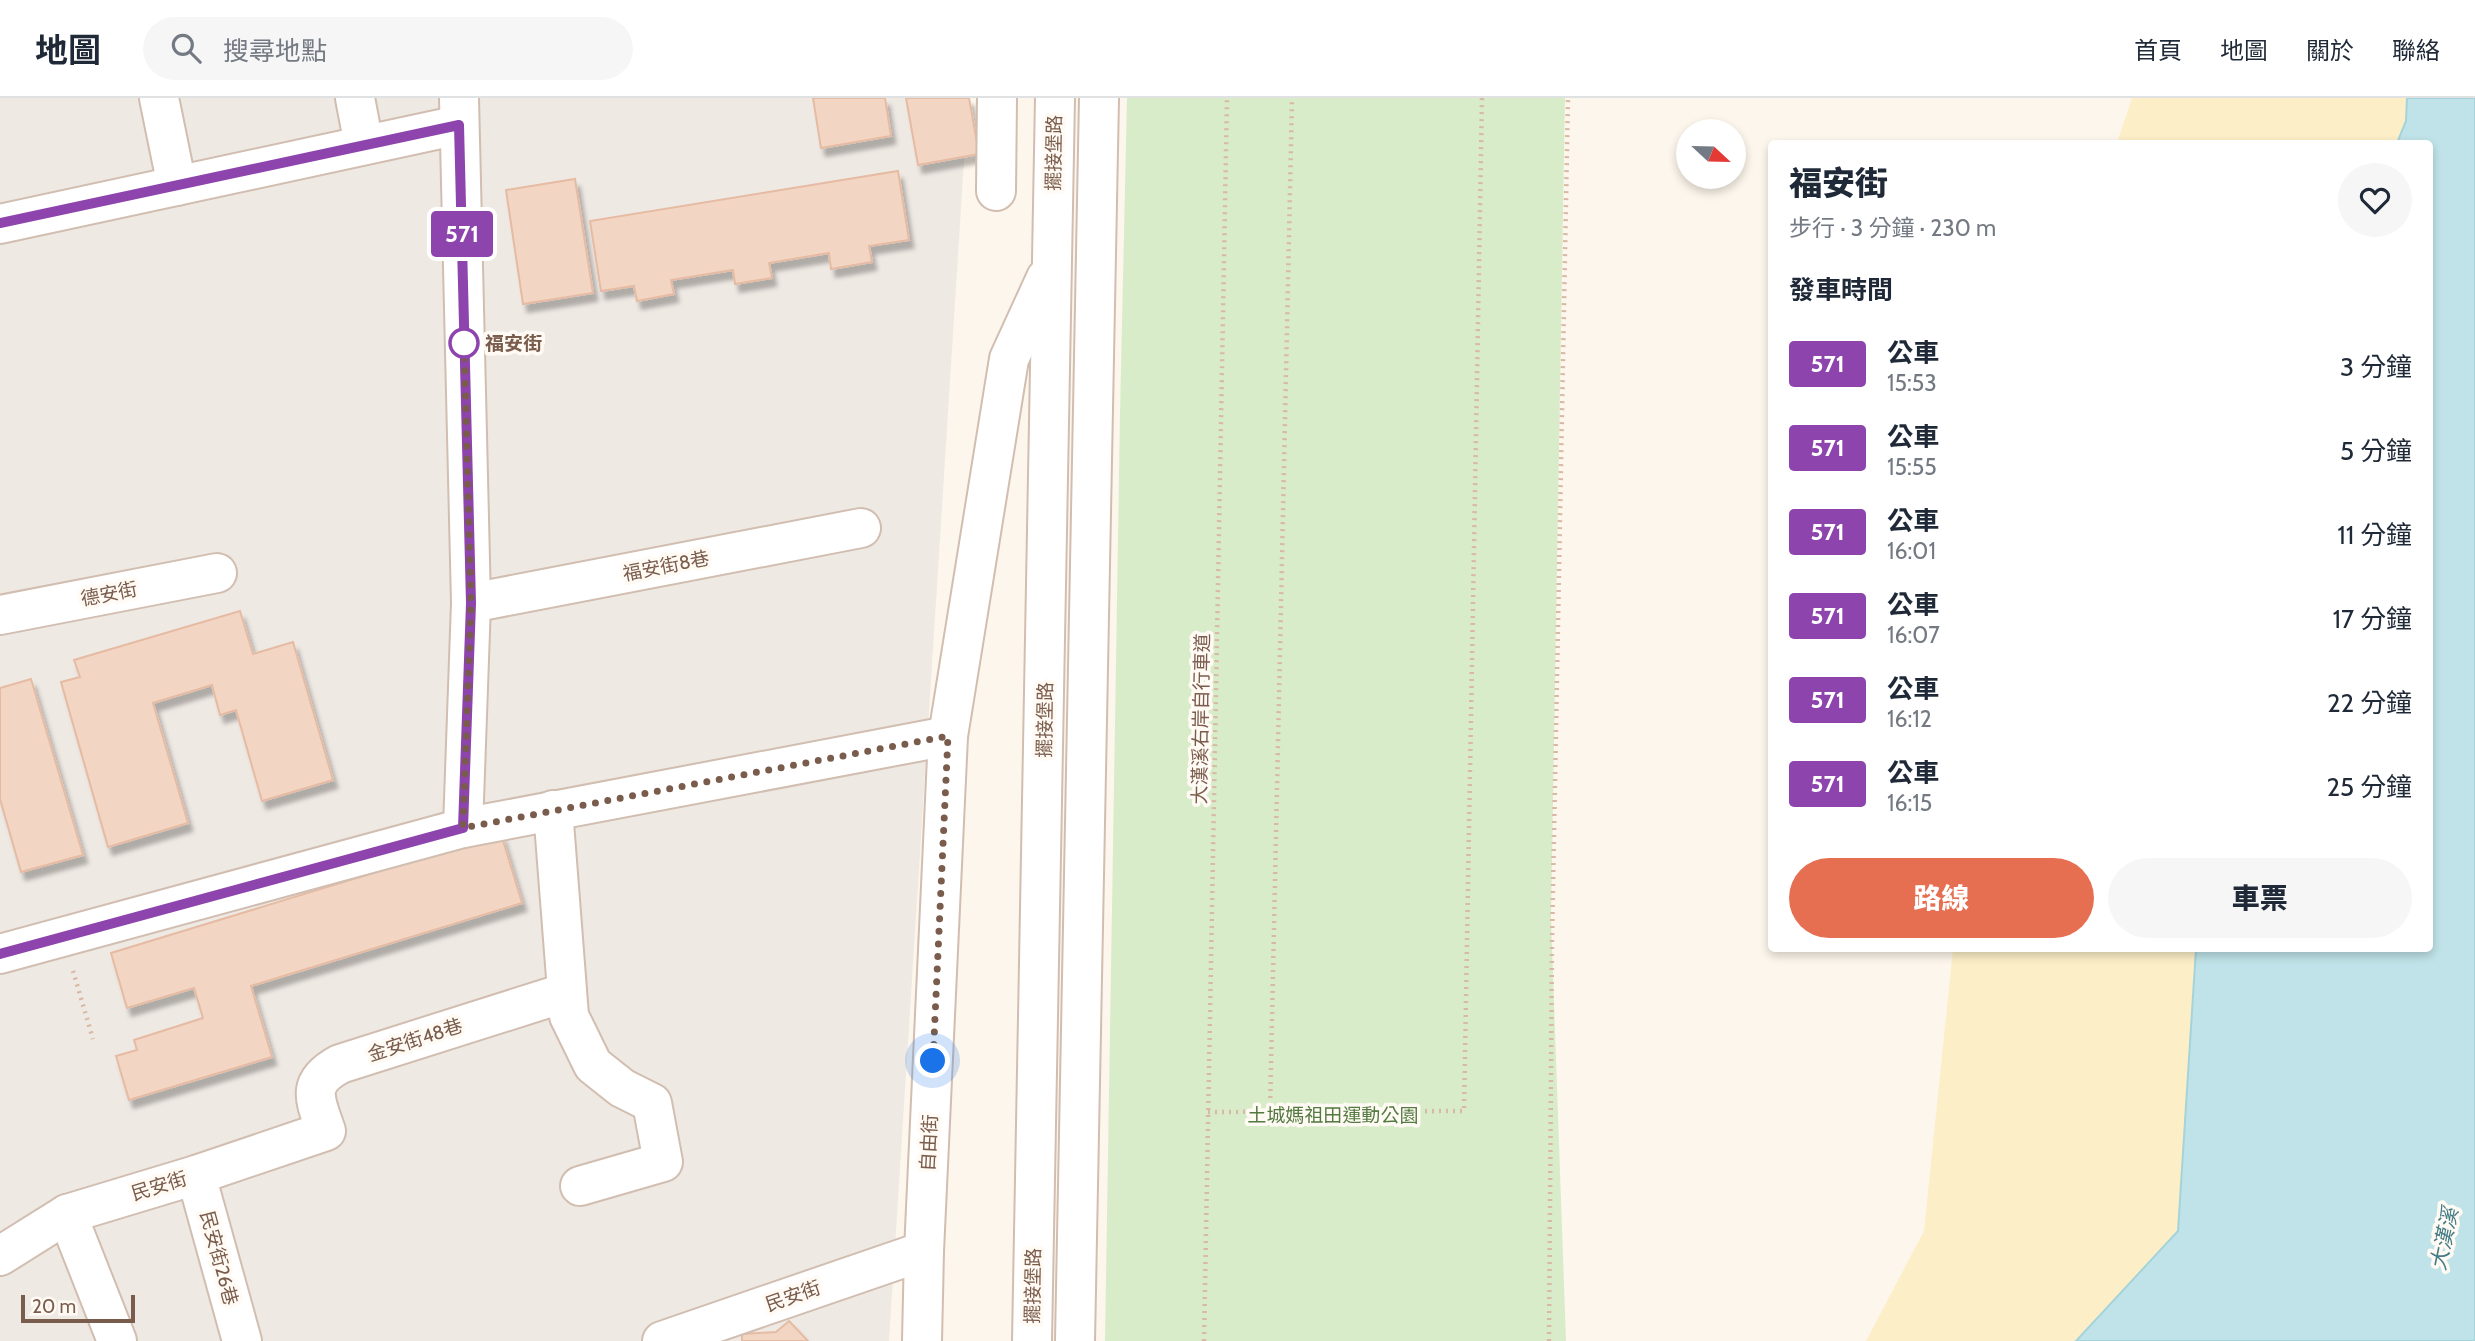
<!DOCTYPE html>
<html lang="zh-TW">
<meta charset="utf-8">
<style>
:root{--surface:#fff;--page:#f6f6f7;--text:#1f2937;--muted:#747a83;--line:#e0e1e3;--accent:#e76f51}
body{margin:0;font-family:Cabin,"Noto Sans TC",sans-serif;background:var(--page);color:var(--text);height:100vh;display:flex;flex-direction:column;font-size:26px;white-space:nowrap}
*{box-sizing:border-box;margin:0}
p{font-size:23px;color:var(--muted)}
.icon{flex:none;width:38px;height:38px;fill:none;stroke:currentColor;stroke-width:2;stroke-linecap:round;stroke-linejoin:round}
.map{position:relative;flex:1;overflow:hidden}
.panel{position:absolute;left:1768px;top:42px;width:665px;height:812px;display:flex;flex-direction:column;background:var(--surface);border-radius:7px;box-shadow:0 4px 10px #0003}
.panel>*{flex:none}
.badge{padding:0 14px;border-radius:5px;font-size:24px;line-height:46px}
.needle{width:46px;rotate:112deg}
.tools{position:absolute;left:1676px;top:21px;display:grid;gap:14px}
.tools a{display:grid;place-items:center;width:70px;height:70px;border-radius:50%;background:var(--surface);box-shadow:0 4px 10px #0003;font-size:35px}
.scale{position:absolute;left:21px;bottom:18px;width:114px;box-sizing:border-box;padding-left:7px;border:4px solid #7a5c4d;border-top:0;font-size:19px;line-height:24px;white-space:nowrap;color:#7a5c4d;-webkit-text-stroke:5px #fffaf3;paint-order:stroke}
.you{position:absolute;width:35px;height:35px;margin:-18px;border:5px solid #fff;border-radius:50%;background:#1a73e8;box-shadow:0 0 0 10px #1a73e833}
.map>.badge{position:absolute;translate:-50% -50%;box-shadow:0 0 0 4px #fff}
h2{padding:0 21px;font-size:26px;line-height:63px}
.round{display:grid;place-items:center;flex:none;width:74px;height:74px;border-radius:37px;background:var(--page)}
.head{display:flex;align-items:center;justify-content:space-between;height:119px;padding:0 21px}
h1{font-size:33px;font-weight:800;line-height:52px}
.action{display:flex;gap:14px;margin-top:auto;padding:14px 21px}
.action a{flex:1;height:80px;border-radius:42px;background:var(--accent);color:#fff;font-size:28px;font-weight:800;line-height:80px;text-align:center}
.action a+a{background:var(--page);color:var(--text)}
ul{padding:0;list-style:none}
li{display:flex;align-items:center;gap:21px;height:84px;padding:0 21px}
li div{flex:1}
li b{display:block;font-size:26px}
li em{font-style:normal}
li .badge{min-width:77px;font-weight:700;text-align:center}
header{display:flex;align-items:center;gap:42px;box-sizing:border-box;height:98px;padding:0 35px;background:var(--surface);border-bottom:2px solid var(--line)}
header strong{font-size:33px}
nav{display:flex;gap:38px;margin-inline-start:auto;font-size:24px}
.search{width:490px;height:63px;background:var(--page);display:flex;align-items:center;gap:18px;box-sizing:border-box;padding:0 24px;border-radius:38px;color:var(--muted);font-size:26px}
.map>svg:first-child{display:block}
.industrial{fill:#efe9e4}
.green{fill:#d8ecc9}
.sand{fill:#fcefc7}
.water{fill:#bfe3e8;stroke:#a5d3da;stroke-width:2}
.building{fill:#f3d5c3;stroke:#e6bba3;stroke-width:2;filter:url(#shadow)}
.lines{fill:none;stroke-linecap:round;stroke-linejoin:round}
.minor-casing{stroke:#d1beb0;stroke-width:42}
.path{stroke:#d9b8a5;stroke-width:4.5;stroke-dasharray:2 5;stroke-linecap:butt}
.minor{stroke:#fff;stroke-width:38}
.line-casing{stroke:#fff;stroke-width:16}
.line{stroke:#8e44ad;stroke-width:10}
.walk{stroke:#7a5c4d;stroke-width:7;stroke-dasharray:0 12.6}
.stop-dot{fill:#fff;stroke:#8e44ad;stroke-width:3.5}
.labels{text-anchor:middle;dominant-baseline:central;stroke-width:7;stroke-linejoin:round;paint-order:stroke}
.street-label{font-size:19px;fill:#7a5c4d;stroke:#fffaf3}
.stop-label{font-size:19px;font-weight:bold;fill:#7a5c4d;stroke:#fffaf3;text-anchor:start}
.park-label{font-size:19px;fill:#537a41;stroke:#fffaf3}
.water-label{font-size:21px;font-style:italic;fill:#437c86;stroke:#fffaf3}
</style>
<header>
<strong>地圖</strong>
<div class="search"><svg class="icon" aria-label="search" viewBox="0 0 24 24"><circle cx="10" cy="10" r="6"/><path d="M15 15l6 6"/></svg>搜尋地點</div>
<nav><a>首頁</a><a>地圖</a><a>關於</a><a>聯絡</a></nav>
</header>
<div class="map">
<svg width="2475" height="1243" viewBox="0 0 2475 1243">
<defs>
<filter id="shadow"><feDropShadow dx="4.5" dy="8" stdDeviation="2" flood-color="#0004"/></filter>
</defs>
<rect width="100%" height="100%" fill="#fdf6ec"/>
<polygon class="industrial" points="0,0 968,0 889,1243 0,1243"/>
<polygon class="green" points="1127,0 1565,0 1551,820 1566,1243 1105,1243 1120,316"/>
<polygon class="sand" points="2132,0 2475,0 2475,1243 1866,1243 1924,1133 1953,851 2429,850 2429,46 2117,45"/>
<polygon class="water" points="2407,0 2475,0 2475,1243 2076,1243 2178,1133 2196,851 2429,850 2429,46 2397,45 2406,23"/>
<g class="building">
<polygon points="813,0 885,0 891,38 821,50"/>
<polygon points="906,0 969,0 979,56 918,67"/>
<polygon points="898,73 909,142 869,148 872,164 831,171 829,155 769,165 772,180 735,186 733,172 671,182 674,196 637,203 634,188 601,193 590,123"/>
<polygon points="575,81 593,195 523,206 506,92"/>
<polygon points="240,513 253,556 293,544 333,682 262,703 236,612 220,617 212,587 153,605 188,725 108,749 61,584 80,579 74,562"/>
<polygon points="31,581 83,757 21,774 0,701 0,590"/>
<polygon points="501,736 522,805 251,888 272,959 129,1002 116,958 137,952 134,942 203,920 194,890 127,910 111,855"/>
<polygon points="789,1223 808,1243 742,1243 742,1236 776,1234"/>
</g>
<g class="lines">
<defs>
<g id="minor">
<polyline points="159,0 177,88"/>
<polyline points="355,0 364,47"/>
<polyline points="459,0 471,505 463,730"/>
<polyline points="996,93 997,0"/>
<polyline points="0,126 459,27"/>
<polyline points="471,505 861,430"/>
<polyline points="0,517 217,475"/>
<polyline points="553,712 569,918 593,967 622,990 652,1005 663,1064 580,1088"/>
<polyline points="0,856 463,730 948,638"/>
<polyline points="196,1077 242,1243"/>
<polyline points="67,1116 117,1243"/>
<path d="M 0,1158 L 67,1116 L 196,1077 L 326,1033 C 315,1001 305,985 340,966 L 567,894"/>
<polyline points="662,1243 924,1153"/>
<polyline points="922,1243 924,1153 948,638 1009,261 1046,180"/>
<polyline points="1032,1243 1055,0"/>
<polyline points="1075,1243 1099,0"/>
</g>
</defs>
<use href="#minor" class="minor-casing"/>
<g class="path">
<polyline points="73,873 93,941"/>
<polyline points="1208,1014 1464,1013 1482,0"/>
<polyline points="1270,1014 1292,0"/>
<polyline points="1204,1243 1227,0"/>
<polyline points="1549,1243 1552,843 1568,0"/>
</g>
<use href="#minor" class="minor"/>
</g>
<g class="lines">
<defs>
<polyline id="line" points="0,125 459,27 471,505 463,730 0,856"/>
</defs>
<use href="#line" class="line-casing"/>
<use href="#line" class="line"/>
<polyline class="walk" points="464,245 464,240 471,505 463,730 948,638 933,963"/>
</g>
<circle class="stop-dot" cx="464" cy="245" r="14"/>
<g class="labels">
<g class="street-label">
<text transform="translate(1054 55) rotate(-89)">擺接堡路</text>
<text transform="translate(666 468) rotate(-11)">福安街8巷</text>
<text transform="translate(109 496) rotate(-11)">德安街</text>
<text transform="translate(1201 621) rotate(-89)">大漢溪右岸自行車道</text>
<text transform="translate(1045 622) rotate(-89)">擺接堡路</text>
<text transform="translate(415 942) rotate(-18)">金安街48巷</text>
<text transform="translate(929 1045) rotate(-87)">自由街</text>
<text transform="translate(159 1088) rotate(-17)">民安街</text>
<text transform="translate(219 1160) rotate(75)">民安街26巷</text>
<text transform="translate(1033 1188) rotate(-89)">擺接堡路</text>
<text transform="translate(793 1198) rotate(-19)">民安街</text>
</g>
<g class="stop-label">
<text x="485" y="245">福安街</text>
</g>
<g class="park-label">
<text x="1333" y="1017">土城媽祖田運動公園</text>
</g>
<g class="water-label">
<text transform="translate(2444 1141) rotate(-78)">大漢溪</text>
</g>
</g>
</svg>
<div class="tools">
<a><svg class="needle" viewBox="-14 -14 28 28"><path d="M0-13l5 13h-10z" fill="#e53935"/><path d="M0 13l5-13h-10z" fill="#747a83"/></svg></a>
</div>
<div class="scale">20 m</div>
<div class="you" style="left:933px;top:963px"></div>
<b class="badge" style="left:462px;top:136px;background:#8e44ad;color:#fff">571</b>
<section class="panel">
<div class="head"><div><h1>福安街</h1><p>步行 · 3 分鐘 · 230 m</p></div><a class="round"><svg class="icon" aria-label="heart" viewBox="0 0 24 24"><path d="M12 20l-8-8c-3-5 5-10 8-4 3-6 11-1 8 4z"/></svg></a></div>
<h2>發車時間</h2>
<ul>
<li><span class="badge" style="background:#8e44ad;color:#fff">571</span><div><b>公車</b><p>15:53</p></div><em>3 分鐘</em></li>
<li><span class="badge" style="background:#8e44ad;color:#fff">571</span><div><b>公車</b><p>15:55</p></div><em>5 分鐘</em></li>
<li><span class="badge" style="background:#8e44ad;color:#fff">571</span><div><b>公車</b><p>16:01</p></div><em>11 分鐘</em></li>
<li><span class="badge" style="background:#8e44ad;color:#fff">571</span><div><b>公車</b><p>16:07</p></div><em>17 分鐘</em></li>
<li><span class="badge" style="background:#8e44ad;color:#fff">571</span><div><b>公車</b><p>16:12</p></div><em>22 分鐘</em></li>
<li><span class="badge" style="background:#8e44ad;color:#fff">571</span><div><b>公車</b><p>16:15</p></div><em>25 分鐘</em></li>
</ul>
<div class="action"><a>路線</a><a>車票</a></div>
</section>
</div>
